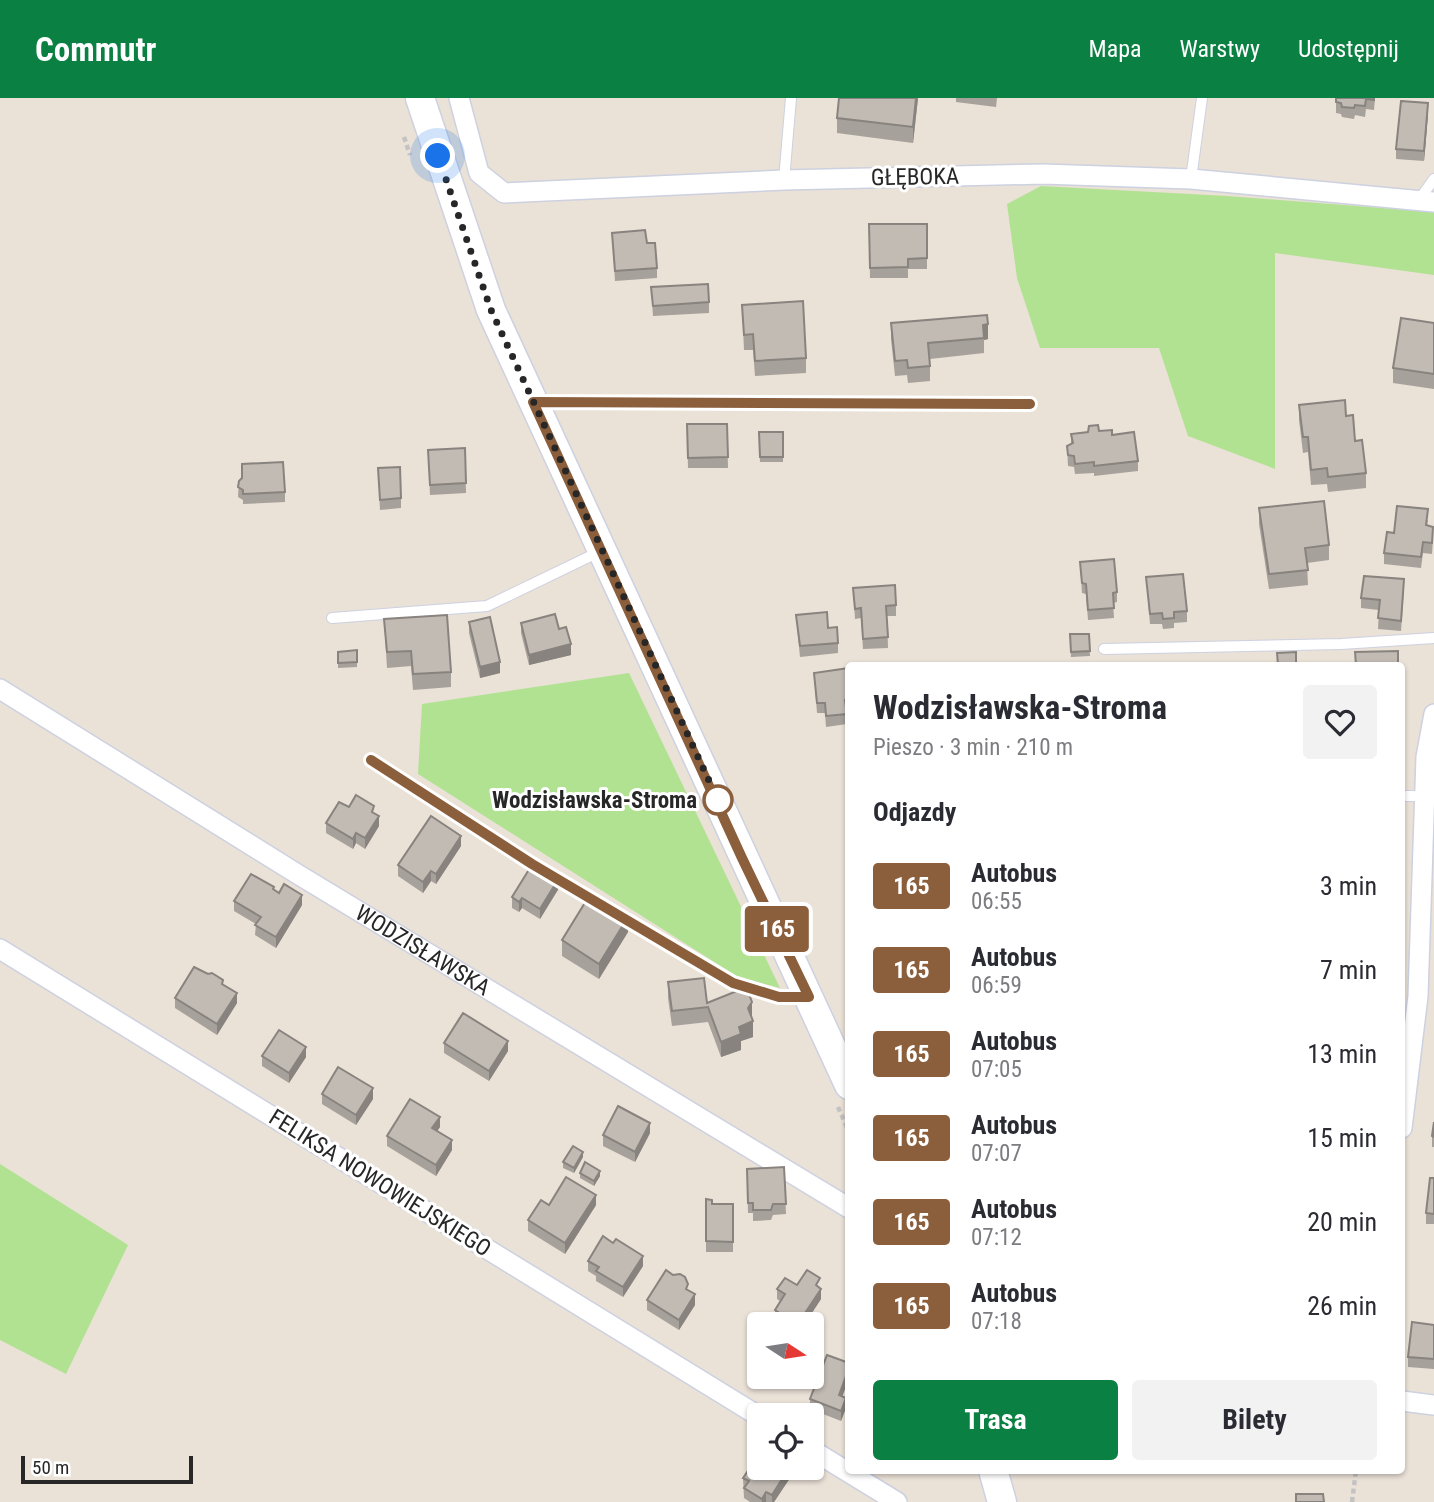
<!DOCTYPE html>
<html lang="pl">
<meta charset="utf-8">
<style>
:root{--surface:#fff;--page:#f2f2f3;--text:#2b2b33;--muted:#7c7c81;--accent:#0b8043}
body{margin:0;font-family:"Roboto Condensed",sans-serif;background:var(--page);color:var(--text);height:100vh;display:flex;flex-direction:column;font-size:26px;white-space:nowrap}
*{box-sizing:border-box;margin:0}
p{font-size:23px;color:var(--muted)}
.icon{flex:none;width:38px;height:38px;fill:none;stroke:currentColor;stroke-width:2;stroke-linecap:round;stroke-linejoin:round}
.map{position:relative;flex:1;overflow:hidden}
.details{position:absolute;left:845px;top:564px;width:560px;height:812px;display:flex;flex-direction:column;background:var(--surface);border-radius:7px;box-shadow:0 2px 5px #0004}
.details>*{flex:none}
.badge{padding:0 14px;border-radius:5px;font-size:24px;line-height:46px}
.needle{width:46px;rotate:102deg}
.buttons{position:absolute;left:747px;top:1214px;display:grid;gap:14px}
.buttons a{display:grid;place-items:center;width:77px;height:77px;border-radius:7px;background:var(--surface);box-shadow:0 2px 5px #0004;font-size:35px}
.scale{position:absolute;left:21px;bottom:18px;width:172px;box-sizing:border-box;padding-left:7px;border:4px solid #272727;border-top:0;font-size:19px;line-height:24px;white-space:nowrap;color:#272727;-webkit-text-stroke:5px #fff;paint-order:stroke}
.you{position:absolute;width:35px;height:35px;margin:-18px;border:5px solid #fff;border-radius:50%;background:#1a73e8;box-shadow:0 0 0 10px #1a73e833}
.map>.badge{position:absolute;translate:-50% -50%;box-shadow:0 0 0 4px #fff}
h2{padding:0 28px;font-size:26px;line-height:63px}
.round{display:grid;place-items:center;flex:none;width:74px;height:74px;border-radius:7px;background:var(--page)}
.headline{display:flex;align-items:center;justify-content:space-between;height:119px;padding:0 28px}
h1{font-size:33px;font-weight:700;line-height:52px}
.primary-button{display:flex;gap:14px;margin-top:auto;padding:14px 28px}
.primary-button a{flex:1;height:80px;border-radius:7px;background:var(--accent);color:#fff;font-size:28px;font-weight:700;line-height:80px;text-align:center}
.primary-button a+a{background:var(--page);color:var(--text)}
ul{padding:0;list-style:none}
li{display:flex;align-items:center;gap:21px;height:84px;padding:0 28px}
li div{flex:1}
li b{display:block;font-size:26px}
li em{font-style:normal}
li .badge{min-width:77px;font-weight:700;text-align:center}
header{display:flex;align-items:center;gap:42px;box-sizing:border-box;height:98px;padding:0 35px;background:var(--accent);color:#fff}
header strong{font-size:33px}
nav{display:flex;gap:38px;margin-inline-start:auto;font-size:24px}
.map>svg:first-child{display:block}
.green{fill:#b1e292}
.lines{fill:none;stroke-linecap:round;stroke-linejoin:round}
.lane-casing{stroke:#cdd1e0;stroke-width:12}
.street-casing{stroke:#cdd1e0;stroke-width:22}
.secondary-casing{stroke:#cdd1e0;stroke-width:31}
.path{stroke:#c3c3c3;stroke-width:4.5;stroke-dasharray:5 3.5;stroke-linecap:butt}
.lane{stroke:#fff;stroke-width:10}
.street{stroke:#fff;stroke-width:19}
.secondary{stroke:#fff;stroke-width:28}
.wall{fill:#a7a19b}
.shaded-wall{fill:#88837e}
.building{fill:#c2bbb4;stroke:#88837e;stroke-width:2}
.line-casing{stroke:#fff;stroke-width:16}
.line{stroke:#8b5e3c;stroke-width:10}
.walk{stroke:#272727;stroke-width:7;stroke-dasharray:0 12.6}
.stop-dot{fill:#fff;stroke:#8b5e3c;stroke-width:3.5}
.labels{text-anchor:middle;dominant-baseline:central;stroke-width:6;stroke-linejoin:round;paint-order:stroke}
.street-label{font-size:23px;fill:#272727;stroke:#fff}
.stop-label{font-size:23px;font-weight:bold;fill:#272727;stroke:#fff;text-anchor:end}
</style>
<header>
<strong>Commutr</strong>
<nav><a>Mapa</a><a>Warstwy</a><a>Udostępnij</a></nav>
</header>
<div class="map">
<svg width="1434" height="1404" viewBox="0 0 1434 1404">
<rect width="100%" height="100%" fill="#eae1d7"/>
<g class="green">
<polygon points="1041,88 1227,98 1434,114 1434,177 1275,155 1275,371 1188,338 1159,250 1040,250 1017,180 1007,106"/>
<polygon points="629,575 780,890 738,879 418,676 422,606"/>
<polygon points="0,1066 128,1147 66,1276 0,1242"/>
</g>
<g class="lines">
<defs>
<g id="lane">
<polyline points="1191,81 1202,0"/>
<polyline points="784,82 791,0"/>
<polyline points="1419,102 1434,81"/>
<polyline points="537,304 1030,306"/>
<polyline points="332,520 487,508 601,453"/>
<polyline points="1104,551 1341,546 1434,540"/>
<polyline points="371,661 532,766 598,806"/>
<polyline points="1402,698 1425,698"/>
<polyline points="620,819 733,885 779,899 805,899"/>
</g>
<g id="street">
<polyline points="459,0 479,75 504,95 784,82 1043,76 1191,81 1434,104"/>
<path id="s1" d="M 0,591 L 299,777 L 849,1110"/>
<polyline points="0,851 760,1319"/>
<polyline points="1402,1030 1418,898 1426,659 1434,616"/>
<polyline points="1402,1303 1434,1307"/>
<polyline points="812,1352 897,1404"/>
</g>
<g id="secondary">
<polyline points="420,0 491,212 849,987"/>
<polyline points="993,1372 1002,1404"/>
</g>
</defs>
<use href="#lane" class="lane-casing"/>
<use href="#street" class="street-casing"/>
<use href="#secondary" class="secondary-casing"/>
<g class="path">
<polyline points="404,39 410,57"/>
<polyline points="838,1009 849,1034"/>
<polyline points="1352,1404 1356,1372"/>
</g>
<use href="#lane" class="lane"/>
<use href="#street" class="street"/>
<use href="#secondary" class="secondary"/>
</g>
<g class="wall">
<polygon points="918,0 913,45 837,35 837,20"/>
<polygon points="956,0 997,0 996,9 956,4"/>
<polygon points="1336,0 1375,0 1374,12 1366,11 1365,19 1355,17 1354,21 1342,19 1341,16 1336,15"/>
<polygon points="1428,16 1424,63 1396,61 1396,51"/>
<polygon points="869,126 927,126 927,171 908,171 908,180 870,180"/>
<polygon points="612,135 647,145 657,170 657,180 615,183"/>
<polygon points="651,189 709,204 709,215 653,218"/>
<polygon points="742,207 806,260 806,275 755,278 753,252 744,252"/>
<polygon points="891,225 988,241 984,242 984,255 930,261 930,283 908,285 907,277 895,278 891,241"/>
<polygon points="1434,225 1434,291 1393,285 1393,270"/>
<polygon points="1299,307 1346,318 1366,375 1366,390 1328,394 1327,386 1311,387 1308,354 1303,355 1299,322"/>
<polygon points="687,326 727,326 728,370 688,370"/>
<polygon points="1099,333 1112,337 1138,363 1138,373 1094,378 1094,375 1075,376 1074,369 1068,368 1067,348 1071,346 1071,336"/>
<polygon points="759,334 783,334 783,364 760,364"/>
<polygon points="465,350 466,395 430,397 428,352"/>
<polygon points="378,370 401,400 401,410 380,412"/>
<polygon points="239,383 285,394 285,404 243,406 243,402 238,399"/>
<polygon points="1259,410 1329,447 1329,462 1307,465 1308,487 1269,491 1259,426"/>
<polygon points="1428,422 1427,427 1433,440 1432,456 1423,455 1421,470 1384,466 1384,455 1394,435"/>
<polygon points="1080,464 1117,494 1117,504 1113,505 1114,520 1088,522 1086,496 1082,495"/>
<polygon points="1146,479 1187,513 1187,524 1174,525 1174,530 1163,531 1162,526 1150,526"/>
<polygon points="853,490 896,507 896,518 887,518 888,550 863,551 861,520 855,521"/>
<polygon points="1404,492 1401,533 1378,531 1379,512 1361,510 1361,500"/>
<polygon points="796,517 828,530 838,545 838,555 800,559"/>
<polygon points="384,521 451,574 451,589 413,592 411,568 387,570"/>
<polygon points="469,524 500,575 480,580 469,535"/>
<polygon points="521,525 559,531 571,557 529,567 521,535"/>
<polygon points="1070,536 1089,536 1090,558 1071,559"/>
<polygon points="357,552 357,569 338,570 338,554"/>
<polygon points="849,570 849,612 846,612 847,626 826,629 825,615 817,615 814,575"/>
<polygon points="846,662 849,662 849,695 846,673"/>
<polygon points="349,709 374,715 379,728 365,751 356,745 353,751 326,735 326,725"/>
<polygon points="461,748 436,786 431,783 423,795 398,778 398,767"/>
<polygon points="559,790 540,821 522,810 519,814 512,810 512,799"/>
<polygon points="274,792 302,807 276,850 255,837 256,826 234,813 234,803"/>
<polygon points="628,834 599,881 562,858 562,842"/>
<polygon points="668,884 707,905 752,919 753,939 741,943 741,952 721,959 708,924 672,928 668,900"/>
<polygon points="223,886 237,905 217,937 175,910 175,900"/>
<polygon points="444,945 508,953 489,983 444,955"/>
<polygon points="262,958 306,959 289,985 262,968"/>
<polygon points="322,996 373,1001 356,1027 322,1006"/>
<polygon points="1434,1024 1434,1049 1432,1049 1432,1038"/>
<polygon points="440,1029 437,1033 452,1052 436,1078 387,1048 387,1038"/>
<polygon points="650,1035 635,1064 603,1048 603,1037"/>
<polygon points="583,1059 574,1075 563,1070 563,1064"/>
<polygon points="784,1069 786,1116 773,1117 771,1122 753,1123 753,1115 748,1115 747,1071"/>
<polygon points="580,1075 600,1078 594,1088 580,1080"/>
<polygon points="1434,1080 1434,1126 1426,1126 1426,1115"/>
<polygon points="706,1101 712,1106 733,1106 733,1154 706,1154"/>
<polygon points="549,1107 596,1107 565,1156 528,1133 528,1122"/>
<polygon points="588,1163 643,1168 623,1199 596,1183 596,1178 588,1173"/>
<polygon points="797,1187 820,1190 821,1201 804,1227 781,1227 775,1223 775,1212 780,1203 777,1201 777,1191"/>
<polygon points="688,1192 695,1207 679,1232 647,1212 647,1202"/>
<polygon points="1434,1227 1434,1271 1408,1269 1408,1259"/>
<polygon points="842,1298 846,1310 841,1323 810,1311 810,1301"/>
<polygon points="743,1380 790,1380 774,1404 750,1404 744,1400"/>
</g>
<g class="shaded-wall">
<polygon points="916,0 918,0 913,45 913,29"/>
<polygon points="1428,5 1428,16 1424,63 1424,53"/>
<polygon points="988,226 988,241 984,242 983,227"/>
<polygon points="571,546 571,557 529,567 529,557"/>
<polygon points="500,564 500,575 480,580 480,569"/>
<polygon points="379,718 379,728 365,751 365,740"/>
<polygon points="356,735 356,745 353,751 353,741"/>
<polygon points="461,738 461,748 436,786 436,776"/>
<polygon points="431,773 431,783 423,795 423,784"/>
<polygon points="559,780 559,790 540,821 540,811"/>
<polygon points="302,797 302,807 276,850 276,839"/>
<polygon points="522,800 522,810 519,814 519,804"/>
<polygon points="628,819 628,834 599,881 599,866"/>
<polygon points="237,895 237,905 217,937 217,926"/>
<polygon points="752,904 752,919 748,925 748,910"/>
<polygon points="753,923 753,939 741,943 741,952 721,959 721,944 739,929"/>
<polygon points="508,943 508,953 489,983 489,973"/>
<polygon points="306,949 306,959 289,985 289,975"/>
<polygon points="373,990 373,1001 356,1027 356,1017"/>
<polygon points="440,1019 440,1029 432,1041 432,1030"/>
<polygon points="650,1025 650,1035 635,1064 635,1054"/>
<polygon points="452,1042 452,1052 436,1078 436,1067"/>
<polygon points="583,1054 583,1059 574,1075 574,1070"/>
<polygon points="600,1073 600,1078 594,1088 594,1083"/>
<polygon points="596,1097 596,1107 565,1156 565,1145"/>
<polygon points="643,1158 643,1168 623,1199 623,1189"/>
<polygon points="821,1191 821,1201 804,1227 798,1227"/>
<polygon points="695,1196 695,1207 679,1232 679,1222"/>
<polygon points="849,1270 849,1281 839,1307 839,1297"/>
<polygon points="846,1300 846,1310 841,1323 841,1313"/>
<polygon points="790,1370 790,1380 774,1404 772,1404 772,1397"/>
<polygon points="766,1394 766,1404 762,1404 762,1401"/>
</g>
<g class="building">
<polygon points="839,0 916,0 913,29 837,20"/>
<polygon points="1336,0 1374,0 1374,2 1366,1 1365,8 1355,7 1354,10 1342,9 1341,5 1336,4"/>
<polygon points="1401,3 1428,5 1424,53 1396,51"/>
<polygon points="869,126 927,126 927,160 908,161 908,169 870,170"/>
<polygon points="645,132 647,145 655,145 657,170 615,173 612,135"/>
<polygon points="708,186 709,204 653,208 651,189"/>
<polygon points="803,203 806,260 755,263 753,236 744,237 742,207"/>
<polygon points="987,217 988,226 983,227 984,240 928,245 930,268 908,270 907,262 895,263 891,225"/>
<polygon points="1401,220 1434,225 1434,276 1393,270"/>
<polygon points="1345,302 1346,318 1353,317 1355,343 1362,342 1366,375 1328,379 1327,370 1311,372 1308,339 1303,339 1299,307"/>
<polygon points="687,326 727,326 728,359 688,360"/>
<polygon points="1098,327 1099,333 1112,332 1112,337 1134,334 1138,363 1094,368 1094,364 1075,366 1074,358 1068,357 1067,348 1073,345 1071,336 1088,334 1089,328"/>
<polygon points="759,334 783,334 783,359 760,359"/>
<polygon points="465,350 466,385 430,387 428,352"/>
<polygon points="283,364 285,394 243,396 243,392 238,389 239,383 242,380 242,366"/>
<polygon points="400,369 401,400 380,402 378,370"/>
<polygon points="1324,403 1329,447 1305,450 1308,472 1269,476 1259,410"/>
<polygon points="1397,408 1428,411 1426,427 1433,429 1432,445 1423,444 1421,459 1384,455 1387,434 1394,435"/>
<polygon points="1114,461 1117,494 1113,495 1114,510 1088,512 1086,486 1082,485 1080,464"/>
<polygon points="1183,476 1187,513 1174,514 1174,520 1163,521 1162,515 1150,516 1146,479"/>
<polygon points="1364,478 1404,481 1401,523 1378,520 1380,502 1361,500"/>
<polygon points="895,487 896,507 886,508 888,539 863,541 861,510 855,511 853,490"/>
<polygon points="827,514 828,530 837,529 838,545 800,548 796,517"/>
<polygon points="555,516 559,531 566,529 571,546 529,557 521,525"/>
<polygon points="447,517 451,574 413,576 411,553 387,554 384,521"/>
<polygon points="490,519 500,564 480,569 469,524"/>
<polygon points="1070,536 1089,536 1090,553 1071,554"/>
<polygon points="357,552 357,564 338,565 338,554"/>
<polygon points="1398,553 1398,567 1356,567 1355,554"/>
<polygon points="1296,554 1296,567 1278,567 1277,555"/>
<polygon points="849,570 849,601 845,602 847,616 826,618 825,605 817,605 814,575"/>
<polygon points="846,662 849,662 849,685"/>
<polygon points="356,697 374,708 372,714 379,718 365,740 356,735 353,741 326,725 339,704 349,709"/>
<polygon points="431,718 461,738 436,776 431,773 423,784 398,767"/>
<polygon points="533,765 559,780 540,811 522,800 519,804 512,799"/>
<polygon points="251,776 274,789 273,791 279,795 284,786 302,797 276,839 255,827 261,819 234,803"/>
<polygon points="591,795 628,819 599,866 562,842"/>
<polygon points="194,869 208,876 212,875 223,882 222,886 237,895 217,926 175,900"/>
<polygon points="704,880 707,905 737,893 739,887 746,888 752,904 748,910 753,923 739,929 741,936 721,944 708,909 672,913 668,884"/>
<polygon points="463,915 508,943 489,973 444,945"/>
<polygon points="279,932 306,949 289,975 262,958"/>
<polygon points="338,969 373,990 356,1017 322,996"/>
<polygon points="410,1001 440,1019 432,1030 452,1042 436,1067 387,1038"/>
<polygon points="618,1008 650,1025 635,1054 603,1037"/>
<polygon points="1434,1024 1434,1039 1432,1038"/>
<polygon points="573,1048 583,1054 574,1070 563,1064"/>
<polygon points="585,1064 600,1073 594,1083 580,1075"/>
<polygon points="784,1069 786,1106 773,1106 771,1112 753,1112 753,1105 748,1105 747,1071"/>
<polygon points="566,1079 596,1097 565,1145 528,1122 541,1102 549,1107"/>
<polygon points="1430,1080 1434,1080 1434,1116 1426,1115"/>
<polygon points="706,1101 712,1102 712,1106 733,1106 733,1144 706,1143"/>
<polygon points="603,1138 613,1145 616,1141 643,1158 623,1189 596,1173 599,1169 588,1163"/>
<polygon points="666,1172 673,1177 680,1176 685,1179 688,1186 686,1191 695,1196 679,1222 647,1202"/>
<polygon points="807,1172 820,1180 816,1187 821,1191 797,1227 775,1212 785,1196 777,1191 785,1180 797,1187"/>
<polygon points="1412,1224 1434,1227 1434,1261 1408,1259"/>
<polygon points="827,1257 849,1265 849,1270 839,1297 846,1300 841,1313 810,1301"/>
<polygon points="760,1355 760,1370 789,1370 772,1397 766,1394 762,1401 744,1390 749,1383 743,1380"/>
<polygon points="1296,1396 1323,1396 1324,1404 1296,1404"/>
</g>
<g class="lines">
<defs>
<polyline id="line" points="371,662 532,766 733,885 779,899 809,899 742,760 533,304 1030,306"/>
</defs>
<use href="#line" class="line-casing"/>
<use href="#line" class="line"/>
<polyline class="walk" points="438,58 491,212 718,702"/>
</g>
<circle class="stop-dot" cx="718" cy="702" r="14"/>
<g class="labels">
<g class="street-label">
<text transform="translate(915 79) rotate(-1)">GŁĘBOKA</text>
<text stroke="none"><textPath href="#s1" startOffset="497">WODZISŁAWSKA</textPath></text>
<text transform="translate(380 1085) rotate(32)">FELIKSA NOWOWIEJSKIEGO</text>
</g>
<g class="stop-label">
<text x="697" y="702">Wodzisławska-Stroma</text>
</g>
</g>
</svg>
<div class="buttons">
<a><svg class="needle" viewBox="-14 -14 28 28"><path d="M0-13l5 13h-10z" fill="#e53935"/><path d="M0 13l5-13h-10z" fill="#7c7c81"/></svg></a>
<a><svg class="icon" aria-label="locate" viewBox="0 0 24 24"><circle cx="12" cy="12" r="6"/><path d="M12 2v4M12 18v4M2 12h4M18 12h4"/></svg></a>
</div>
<div class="scale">50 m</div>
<div class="you" style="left:438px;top:58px"></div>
<b class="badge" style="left:777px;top:831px;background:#8b5e3c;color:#fff">165</b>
<section class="details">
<div class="headline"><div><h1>Wodzisławska-Stroma</h1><p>Pieszo · 3 min · 210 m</p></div><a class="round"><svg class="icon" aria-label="heart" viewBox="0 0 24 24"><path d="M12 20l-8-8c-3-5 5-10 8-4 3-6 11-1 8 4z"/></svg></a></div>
<h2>Odjazdy</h2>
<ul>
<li><span class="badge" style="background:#8b5e3c;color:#fff">165</span><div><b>Autobus</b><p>06:55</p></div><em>3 min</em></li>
<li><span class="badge" style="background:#8b5e3c;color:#fff">165</span><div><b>Autobus</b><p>06:59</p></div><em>7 min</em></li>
<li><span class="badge" style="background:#8b5e3c;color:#fff">165</span><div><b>Autobus</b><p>07:05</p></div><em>13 min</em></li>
<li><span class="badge" style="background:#8b5e3c;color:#fff">165</span><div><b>Autobus</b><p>07:07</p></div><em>15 min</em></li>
<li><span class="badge" style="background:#8b5e3c;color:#fff">165</span><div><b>Autobus</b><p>07:12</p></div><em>20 min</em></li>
<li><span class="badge" style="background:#8b5e3c;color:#fff">165</span><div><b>Autobus</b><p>07:18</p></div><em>26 min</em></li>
</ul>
<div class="primary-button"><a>Trasa</a><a>Bilety</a></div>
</section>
</div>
